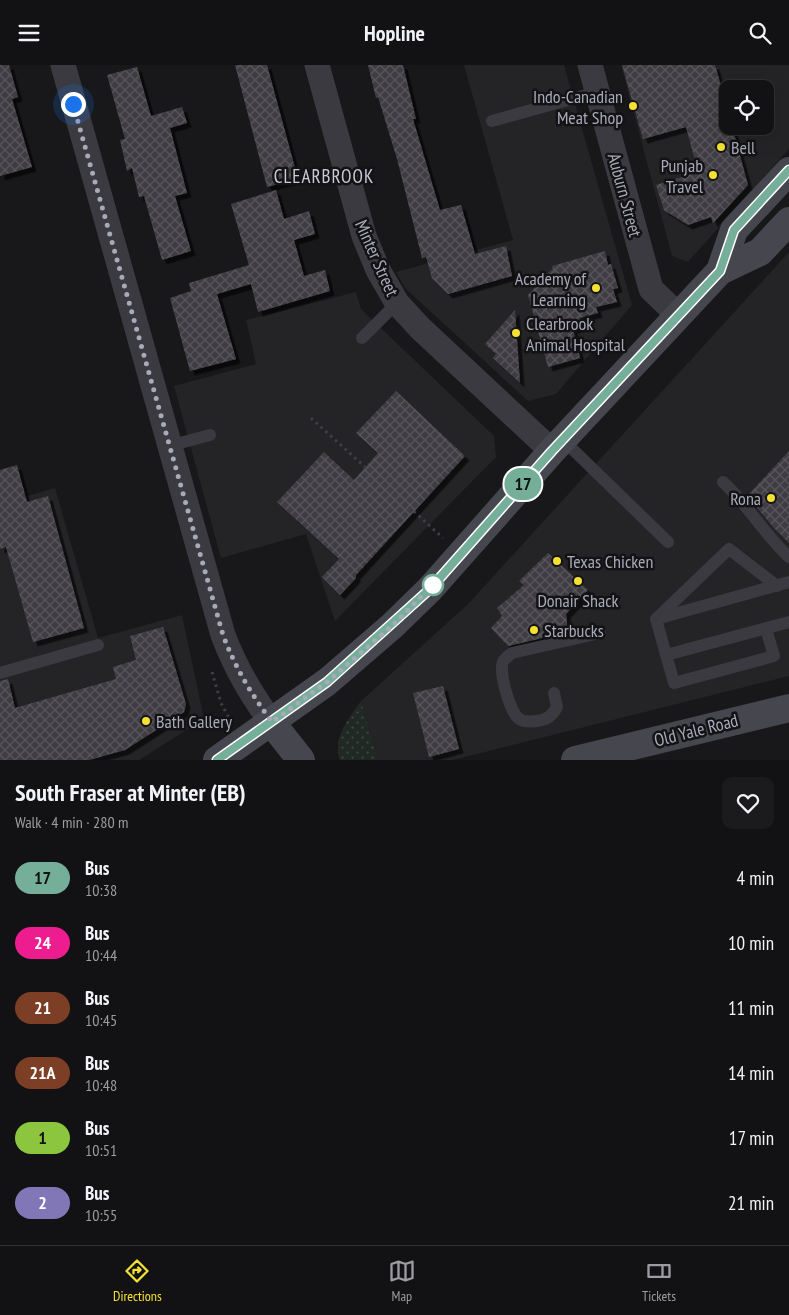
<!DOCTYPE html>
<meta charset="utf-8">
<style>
:root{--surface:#121113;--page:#1b1a1c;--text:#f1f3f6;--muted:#9c9da0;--line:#313133;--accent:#f4e134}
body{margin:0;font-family:"PT Sans Narrow",sans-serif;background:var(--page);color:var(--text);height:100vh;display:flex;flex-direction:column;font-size:19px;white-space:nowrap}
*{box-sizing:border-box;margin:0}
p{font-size:16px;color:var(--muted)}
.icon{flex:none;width:28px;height:28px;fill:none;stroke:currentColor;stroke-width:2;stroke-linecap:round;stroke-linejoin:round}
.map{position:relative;height:695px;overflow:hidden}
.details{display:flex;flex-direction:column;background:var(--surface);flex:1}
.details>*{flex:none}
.badge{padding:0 10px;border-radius:16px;font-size:18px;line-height:32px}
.tools{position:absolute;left:719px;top:15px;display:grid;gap:10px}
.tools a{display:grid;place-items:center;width:55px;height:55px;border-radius:10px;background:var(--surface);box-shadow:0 5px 20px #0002,0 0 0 1px var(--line);font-size:25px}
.you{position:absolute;width:25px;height:25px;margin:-12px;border:4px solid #fff;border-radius:50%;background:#1a73e8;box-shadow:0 0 0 8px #1a73e833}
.map>.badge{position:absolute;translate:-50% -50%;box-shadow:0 0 0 2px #fff}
.round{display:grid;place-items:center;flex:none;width:52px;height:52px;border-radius:10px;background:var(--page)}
.head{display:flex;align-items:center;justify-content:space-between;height:85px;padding:0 15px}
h1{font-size:24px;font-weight:700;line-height:38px}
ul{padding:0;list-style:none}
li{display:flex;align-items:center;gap:15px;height:65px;padding:0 15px}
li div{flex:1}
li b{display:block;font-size:19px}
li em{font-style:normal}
li .badge{min-width:55px;font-weight:700;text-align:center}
header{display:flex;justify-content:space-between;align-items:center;height:65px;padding:0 15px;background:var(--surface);font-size:22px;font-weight:700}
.dock{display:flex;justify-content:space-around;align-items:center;height:70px;border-top:1px solid var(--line);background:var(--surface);font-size:14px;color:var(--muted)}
.dock a{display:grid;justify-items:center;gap:2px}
.dock .selected{color:var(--accent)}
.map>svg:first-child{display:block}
.built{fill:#242326;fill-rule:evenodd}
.grass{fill:url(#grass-dots)}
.building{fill:url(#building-cross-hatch);filter:url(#shadow)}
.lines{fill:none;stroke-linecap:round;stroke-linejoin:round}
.path{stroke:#3e3e45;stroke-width:3;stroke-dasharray:2.5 4;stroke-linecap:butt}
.lane{stroke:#3a3a40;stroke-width:12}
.street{stroke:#3a3a40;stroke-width:25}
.secondary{stroke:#46464e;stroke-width:28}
.line-casing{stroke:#fff;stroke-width:11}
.line{stroke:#75ae99;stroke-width:8}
.walk{stroke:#a9aab9;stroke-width:5;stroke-dasharray:0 9}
.poi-dot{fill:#f4e134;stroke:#131214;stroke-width:2}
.stop-dot{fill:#fff;stroke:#75ae99;stroke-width:2.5}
.labels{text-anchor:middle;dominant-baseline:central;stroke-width:5;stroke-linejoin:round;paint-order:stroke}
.poi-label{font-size:18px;fill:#a9aab9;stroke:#131214;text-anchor:start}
.street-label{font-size:18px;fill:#a9aab9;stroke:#131214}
.neighbourhood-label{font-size:19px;letter-spacing:1px;fill:#cacad5;stroke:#131214}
</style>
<header><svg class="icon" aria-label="menu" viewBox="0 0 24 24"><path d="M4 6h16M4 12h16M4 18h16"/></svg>Hopline<svg class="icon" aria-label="search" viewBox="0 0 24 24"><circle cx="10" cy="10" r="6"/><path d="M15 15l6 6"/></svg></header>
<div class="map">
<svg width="789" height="695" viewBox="0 0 789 695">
<defs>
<pattern id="grass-dots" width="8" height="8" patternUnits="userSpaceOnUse" patternTransform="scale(1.25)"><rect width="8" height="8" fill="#212924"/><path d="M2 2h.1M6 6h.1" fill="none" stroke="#3e4542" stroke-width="1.8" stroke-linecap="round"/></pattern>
<pattern id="building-cross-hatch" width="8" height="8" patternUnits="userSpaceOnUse" patternTransform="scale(1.25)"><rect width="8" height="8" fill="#3f3e43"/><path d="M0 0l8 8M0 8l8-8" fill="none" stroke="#58575c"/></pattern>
<filter id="shadow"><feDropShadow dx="4.5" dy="4.5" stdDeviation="0" flood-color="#0009"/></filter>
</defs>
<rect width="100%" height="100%" fill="#181719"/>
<g class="built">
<polygon points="464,0 564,0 632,240 556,329 528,336 405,223 396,207 513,175"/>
<path d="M 621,0 L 789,0 L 789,84 L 688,197 L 672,191 ZM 728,24 L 765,24 L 765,61 L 728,61 Z"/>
<polygon points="789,187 789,611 453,695 378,695 361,636 468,539"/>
<polygon points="356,227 361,244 494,371 496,392 335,556 306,469 221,493 174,321 256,299 246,255"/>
<polygon points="55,423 98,573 182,550 204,654 139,695 0,695 0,439"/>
</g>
<path class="grass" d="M 361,636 L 378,695 L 340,695 C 332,673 349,653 361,636 Z"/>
<g class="building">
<polygon points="0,0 9,0 18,32 12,34 32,102 0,111"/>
<polygon points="235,0 267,0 298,114 267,122"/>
<polygon points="368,0 403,0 416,54 413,54 440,145 461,140 475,189 506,181 512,211 448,229 432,213 426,192 422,193 397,94 378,32 376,33"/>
<polygon points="622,0 715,0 728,45 728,61 732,61 748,120 713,158 711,152 688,160 664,145 656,120 698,107 686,62 643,74"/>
<polygon points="137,2 151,51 182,42 187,58 170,63 187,128 175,131 191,186 162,195 144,131 139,132 132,103 127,106 120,75 125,74 107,10"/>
<polygon points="276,125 284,154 309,146 315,169 294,175 304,211 325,205 330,226 258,247 251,219 217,229 236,294 190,306 170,233 191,226 189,218 249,200 231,139"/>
<polygon points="605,186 608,200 611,199 618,223 613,224 617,237 596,242 598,248 580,253 582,262 573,264 580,293 548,302 528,230 553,203 552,201"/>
<polygon points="515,245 520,318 493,293 496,289 485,279"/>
<polygon points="396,326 465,391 356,510 356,513 340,530 322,512 339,494 277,437 324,387 354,415 378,388 356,368"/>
<polygon points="789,386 789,478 774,463 754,439 756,437 748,430"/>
<polygon points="17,400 27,437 48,431 84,563 33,577 6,482 0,484 0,405"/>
<polygon points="548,488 588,525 566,549 568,567 508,581 491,563 502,551 497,543 524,520 519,516"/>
<polygon points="163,562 186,639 184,647 125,685 89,695 0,695 0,616 8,614 15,643 116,614 113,602 136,595 130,571"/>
<polygon points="443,621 459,684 429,692 413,628"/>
</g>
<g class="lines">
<g class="path">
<polyline points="311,353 365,402"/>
<polyline points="385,420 443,473"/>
<polyline points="212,607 221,638 231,657"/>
</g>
<g class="lane">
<polyline points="492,56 597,27"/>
<polyline points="362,273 397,238"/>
<polyline points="563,375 668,477"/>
<polyline points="169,381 210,370"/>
<path d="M 723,417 C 748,440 764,469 789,492"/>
<polyline points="658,552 729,484 777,521"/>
<polyline points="766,564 774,591 674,618 656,554 789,517"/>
<polyline points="666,590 789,557"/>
<polyline points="0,608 98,580"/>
<path d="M 554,628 L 557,642 C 552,651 547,655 536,656 C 530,657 523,657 518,653 C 510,646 497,604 504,595 C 506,592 510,590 512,588 L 600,568"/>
</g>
<g class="street">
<path d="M 63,0 L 223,570 C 236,604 250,627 271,657"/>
<polyline points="317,0 364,171 378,205 397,238 420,263 552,386"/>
<polyline points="590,0 651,224 678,250"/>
</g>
<g class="secondary">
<polyline points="720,206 734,165 789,106"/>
<polyline points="271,657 301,695"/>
<polyline points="217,695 327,617 392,561 430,524 552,386 720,206 760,187 789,156"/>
<polyline points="575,695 789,643"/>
</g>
</g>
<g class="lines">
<defs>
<polyline id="line" points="217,695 327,617 430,524 552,386 720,206 734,165 789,105"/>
</defs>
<use href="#line" class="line-casing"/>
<use href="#line" class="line"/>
<path class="walk" d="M 73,39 L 223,570 C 236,604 250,627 272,657 L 327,617 L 392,561 L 433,520"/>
</g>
<g class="poi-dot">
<circle cx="633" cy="41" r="5"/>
<circle cx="721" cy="82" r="5"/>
<circle cx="713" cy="110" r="5"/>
<circle cx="596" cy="223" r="5"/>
<circle cx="516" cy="268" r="5"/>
<circle cx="771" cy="433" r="5"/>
<circle cx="557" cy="496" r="5"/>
<circle cx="578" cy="516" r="5"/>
<circle cx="534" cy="565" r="5"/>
<circle cx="146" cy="656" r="5"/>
</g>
<circle class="stop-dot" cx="433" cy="520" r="10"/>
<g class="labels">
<g class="poi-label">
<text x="623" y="31" text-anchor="end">Indo-Canadian<tspan x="623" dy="21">Meat Shop</tspan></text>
<text x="731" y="82">Bell</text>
<text x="703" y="100" text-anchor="end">Punjab<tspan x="703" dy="21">Travel</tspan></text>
<text x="586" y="213" text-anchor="end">Academy of<tspan x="586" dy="21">Learning</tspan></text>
<text x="526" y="258">Clearbrook<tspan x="526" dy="21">Animal Hospital</tspan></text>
<text x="761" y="433" text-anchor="end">Rona</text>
<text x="567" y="496">Texas Chicken</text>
<text x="578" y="535" text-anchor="middle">Donair Shack</text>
<text x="544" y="565">Starbucks</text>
<text x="156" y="656">Bath Gallery</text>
</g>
<g class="street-label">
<text transform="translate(625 130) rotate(75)">Auburn Street</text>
<text transform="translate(377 193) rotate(66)">Minter Street</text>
<text transform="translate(696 665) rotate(-14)">Old Yale Road</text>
</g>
<g class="neighbourhood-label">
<text x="324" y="111">CLEARBROOK</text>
</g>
</g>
</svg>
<div class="tools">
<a><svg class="icon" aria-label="locate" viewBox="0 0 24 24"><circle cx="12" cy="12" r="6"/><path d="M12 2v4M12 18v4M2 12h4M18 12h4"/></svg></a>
</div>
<div class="you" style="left:73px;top:39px"></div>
<b class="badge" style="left:523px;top:419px;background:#75ae99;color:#111">17</b>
</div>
<section class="details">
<div class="head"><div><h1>South Fraser at Minter (EB)</h1><p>Walk · 4 min · 280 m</p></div><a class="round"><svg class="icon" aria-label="heart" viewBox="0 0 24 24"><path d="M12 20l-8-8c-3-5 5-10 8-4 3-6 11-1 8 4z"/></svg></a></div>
<ul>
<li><span class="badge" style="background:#75ae99;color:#111">17</span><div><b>Bus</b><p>10:38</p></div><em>4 min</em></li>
<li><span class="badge" style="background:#ed1d8f;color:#fff">24</span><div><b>Bus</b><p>10:44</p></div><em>10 min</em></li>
<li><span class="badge" style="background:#7c3f25;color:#fff">21</span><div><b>Bus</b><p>10:45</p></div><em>11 min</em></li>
<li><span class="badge" style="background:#7c3f25;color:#fff">21A</span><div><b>Bus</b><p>10:48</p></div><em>14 min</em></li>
<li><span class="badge" style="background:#8cc63f;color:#111">1</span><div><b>Bus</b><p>10:51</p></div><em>17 min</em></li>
<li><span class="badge" style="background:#8177b7;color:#fff">2</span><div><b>Bus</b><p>10:55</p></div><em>21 min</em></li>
</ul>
</section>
<nav class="dock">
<a class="selected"><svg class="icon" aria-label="directions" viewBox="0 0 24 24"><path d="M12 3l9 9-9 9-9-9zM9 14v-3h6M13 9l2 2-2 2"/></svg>Directions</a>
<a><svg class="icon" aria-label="map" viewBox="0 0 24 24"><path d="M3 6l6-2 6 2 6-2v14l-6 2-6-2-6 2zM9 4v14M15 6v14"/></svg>Map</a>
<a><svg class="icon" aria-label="tickets" viewBox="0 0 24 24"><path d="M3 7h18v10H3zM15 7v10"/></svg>Tickets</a>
</nav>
